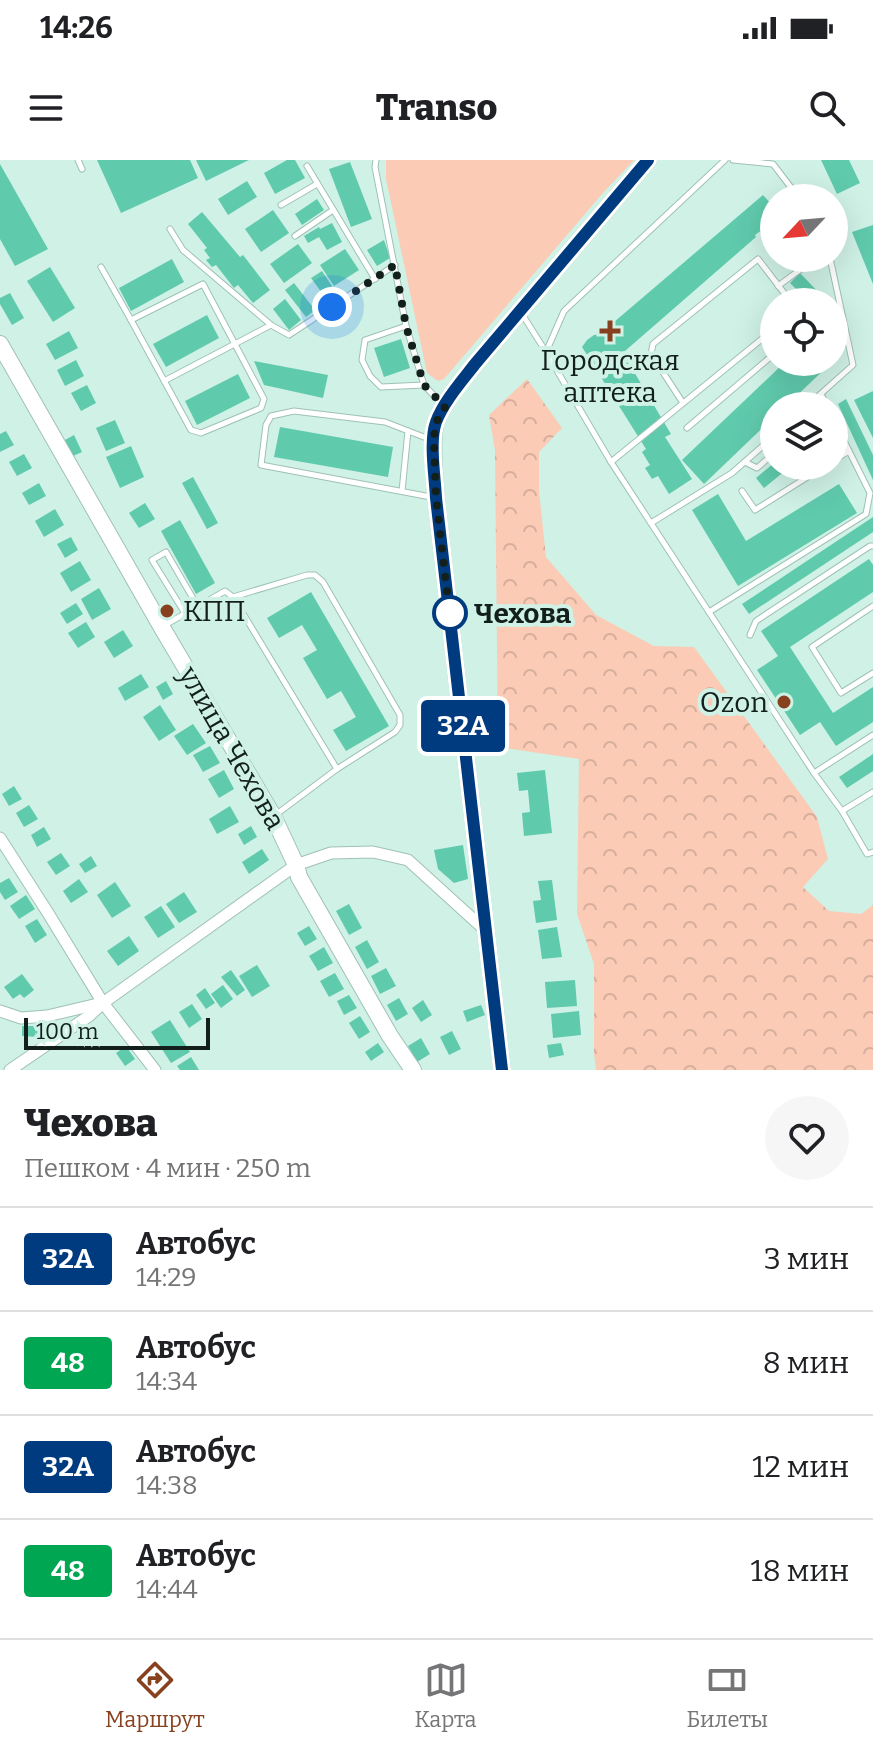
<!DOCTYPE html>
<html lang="ru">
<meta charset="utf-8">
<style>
:root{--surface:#fff;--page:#f6f6f6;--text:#202124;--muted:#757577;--line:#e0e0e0;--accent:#88411f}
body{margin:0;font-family:Bitter,serif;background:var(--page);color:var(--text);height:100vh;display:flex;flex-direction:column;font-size:30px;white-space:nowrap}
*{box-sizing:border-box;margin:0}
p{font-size:26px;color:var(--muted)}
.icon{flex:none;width:44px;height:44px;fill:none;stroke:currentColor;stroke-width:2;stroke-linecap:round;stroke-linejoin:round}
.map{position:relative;height:910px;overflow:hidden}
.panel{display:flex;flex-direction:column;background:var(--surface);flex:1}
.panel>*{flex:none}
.badge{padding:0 16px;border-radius:6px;font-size:28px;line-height:52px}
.needle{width:52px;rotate:244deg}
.fabs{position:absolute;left:760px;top:24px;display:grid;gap:16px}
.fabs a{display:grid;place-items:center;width:88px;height:88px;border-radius:50%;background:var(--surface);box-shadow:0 8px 32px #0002;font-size:40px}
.scale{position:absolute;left:24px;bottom:20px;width:186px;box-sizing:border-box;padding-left:8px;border:4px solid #121f1b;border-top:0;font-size:22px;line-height:28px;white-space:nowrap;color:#121f1b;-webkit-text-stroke:6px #cff1e6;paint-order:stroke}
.you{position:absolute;width:40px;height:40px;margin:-20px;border:6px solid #fff;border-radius:50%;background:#1a73e8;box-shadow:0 0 0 12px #1a73e833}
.map>.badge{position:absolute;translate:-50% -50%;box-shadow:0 0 0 4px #fff}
.round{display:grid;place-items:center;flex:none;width:84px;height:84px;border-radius:42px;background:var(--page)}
.head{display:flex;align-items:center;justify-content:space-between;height:136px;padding:0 24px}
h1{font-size:38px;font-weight:800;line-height:60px}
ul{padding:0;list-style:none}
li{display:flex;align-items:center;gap:24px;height:104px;padding:0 24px;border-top:2px solid var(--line)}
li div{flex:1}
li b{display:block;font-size:30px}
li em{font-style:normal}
li .badge{min-width:88px;font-weight:700;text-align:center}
.status{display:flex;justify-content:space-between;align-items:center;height:56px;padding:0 40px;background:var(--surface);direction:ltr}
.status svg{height:22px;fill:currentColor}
header{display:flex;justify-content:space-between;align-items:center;height:104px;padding:0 24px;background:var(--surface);font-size:36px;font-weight:800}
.tabs{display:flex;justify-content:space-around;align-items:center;height:112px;border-top:2px solid var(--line);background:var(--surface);font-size:22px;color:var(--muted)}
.tabs a{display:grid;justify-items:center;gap:4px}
.tabs .selected{color:var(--accent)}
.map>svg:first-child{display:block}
.green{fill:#fbcbb6}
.forest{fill:url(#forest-crowns)}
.building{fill:#60caad}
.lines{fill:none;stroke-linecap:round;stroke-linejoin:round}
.lane-casing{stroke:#a0c1b6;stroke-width:7}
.street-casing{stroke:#a0c1b6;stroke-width:13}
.secondary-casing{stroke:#a0c1b6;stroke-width:18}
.lane{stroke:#fff;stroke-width:5}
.street{stroke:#fff;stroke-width:11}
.secondary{stroke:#fff;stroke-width:16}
.line-casing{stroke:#fff;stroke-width:18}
.line{stroke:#003b80;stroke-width:12}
.walk{stroke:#121f1b;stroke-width:8;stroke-dasharray:0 14.4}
.poi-dot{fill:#88411f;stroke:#cff1e6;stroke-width:3}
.stop-dot{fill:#fff;stroke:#003b80;stroke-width:4}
.labels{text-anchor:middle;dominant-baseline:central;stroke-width:8;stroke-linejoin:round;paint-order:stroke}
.poi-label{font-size:28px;fill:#121f1b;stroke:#cff1e6}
.stop-label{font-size:28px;font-weight:bold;fill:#121f1b;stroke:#cff1e6;text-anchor:start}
.street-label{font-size:28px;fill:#121f1b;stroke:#cff1e6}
</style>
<div class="status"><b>14:26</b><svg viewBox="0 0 49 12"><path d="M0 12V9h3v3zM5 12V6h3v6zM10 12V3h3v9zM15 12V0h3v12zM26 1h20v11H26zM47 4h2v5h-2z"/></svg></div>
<header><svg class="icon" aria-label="menu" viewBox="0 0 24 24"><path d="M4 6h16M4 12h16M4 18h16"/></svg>Transo<svg class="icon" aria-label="search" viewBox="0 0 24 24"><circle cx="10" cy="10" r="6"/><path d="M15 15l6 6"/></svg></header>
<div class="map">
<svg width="873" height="910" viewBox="0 0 873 910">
<defs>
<pattern id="forest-crowns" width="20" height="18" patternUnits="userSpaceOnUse" patternTransform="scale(2)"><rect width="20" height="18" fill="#fbcbb6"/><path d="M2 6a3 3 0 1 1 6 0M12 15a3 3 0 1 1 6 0" fill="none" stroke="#d6ae9c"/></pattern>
</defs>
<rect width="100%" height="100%" fill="#cff1e6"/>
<polygon class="green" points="386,0 634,0 602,34 444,219 438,221 427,213 386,19"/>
<polygon class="forest" points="527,219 562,268 539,292 539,331 546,397 596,455 654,486 694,487 817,657 828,699 803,727 829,751 861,754 873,745 873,910 596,910 594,893 594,804 577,754 579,599 498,587 495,290 489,255"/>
<g class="building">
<polygon points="97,0 190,0 198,18 121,53"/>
<polygon points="196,0 249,0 206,21"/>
<polygon points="287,0 295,0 305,18 275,34 264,13"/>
<polygon points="821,0 849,0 860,23 837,34"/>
<polygon points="350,2 372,59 351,67 329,9"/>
<polygon points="0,4 48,89 15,106 0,79"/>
<polygon points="247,21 257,37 228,55 218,39"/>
<polygon points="763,35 774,47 774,85 764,74 765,72 762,70 755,75 756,77 625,191 618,192 619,196 624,195 671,274 665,277 692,319 669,334 658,316 652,319 645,308 650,305 642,292 646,289 582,187 587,180 594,175 600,174"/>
<polygon points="317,39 324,50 302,65 295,54"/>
<polygon points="273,50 289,73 261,92 245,69"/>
<polygon points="202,52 240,97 243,95 270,130 253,143 238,125 234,128 216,105 212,107 206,100 210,98 204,90 207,88 188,64"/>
<polygon points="332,63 342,82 327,90 319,77 308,83 304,76 319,67 320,69"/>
<polygon points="873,65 873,124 852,72"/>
<polygon points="384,80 390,98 377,106 367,90"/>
<polygon points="298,84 312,103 284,123 270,104"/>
<polygon points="345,89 359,110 334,126 320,105"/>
<polygon points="172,99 184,122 131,151 119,128"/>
<polygon points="50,107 75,148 53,162 27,121"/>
<polygon points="322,111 332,126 322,133 311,118"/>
<polygon points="800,113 823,137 818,142 809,142 790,123"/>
<polygon points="294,123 315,150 306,157 285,130"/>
<polygon points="10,133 24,158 12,165 0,144 0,138"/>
<polygon points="285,139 301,160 289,170 273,149"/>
<polygon points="207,155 219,178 166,207 153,184"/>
<polygon points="69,171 78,188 55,200 46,184"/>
<polygon points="401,179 410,208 384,217 374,188"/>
<polygon points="76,200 84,216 65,226 57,210"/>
<polygon points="254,201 328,215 323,238 264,225"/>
<polygon points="785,202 832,202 786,246 774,246 774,257 704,324 682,300"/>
<polygon points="238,214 250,238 197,265 185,241"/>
<polygon points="87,225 96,243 81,251 71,233"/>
<polygon points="873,231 873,278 854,240"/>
<polygon points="846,239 873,295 873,320 838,244"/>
<polygon points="115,260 125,283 106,291 96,268"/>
<polygon points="280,267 393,287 388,317 274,297"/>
<polygon points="6,271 14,285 0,292 0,274"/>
<polygon points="74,275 82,292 73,296 65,280"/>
<polygon points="131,286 144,317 120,328 106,297"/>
<polygon points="24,294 32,308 17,316 9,302"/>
<polygon points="774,303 774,306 791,306 764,328 756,318"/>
<polygon points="193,317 218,363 207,369 182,323"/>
<polygon points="39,323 46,336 29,345 22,333"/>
<polygon points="839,324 857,353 738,426 692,350 718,334 746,381"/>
<polygon points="145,343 155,359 139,368 129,353"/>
<polygon points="55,349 64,365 44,377 35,361"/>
<polygon points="873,357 873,372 749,454 742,444"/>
<polygon points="180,360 215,423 196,434 161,371"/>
<polygon points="71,377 78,390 65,398 57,384"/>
<polygon points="869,399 873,405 873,432 790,487 833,553 873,527 873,562 836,586 820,562 800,575 757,510 778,496 761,471"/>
<polygon points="80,401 91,420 71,432 60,413"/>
<polygon points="99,428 111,449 92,460 81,439"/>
<polygon points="311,432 389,566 346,591 333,570 356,557 341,531 327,539 303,498 317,490 302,465 279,478 267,458"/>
<polygon points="76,443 83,454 67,464 60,453"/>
<polygon points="86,462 95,477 78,488 68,473"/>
<polygon points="123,470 133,486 114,498 104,482"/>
<polygon points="141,514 149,527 125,541 118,528"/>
<polygon points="166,521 173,534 163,540 156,527"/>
<polygon points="160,545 176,570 159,581 143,557"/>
<polygon points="193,564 206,583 187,595 174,576"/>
<polygon points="210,586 220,603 203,612 193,595"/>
<polygon points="873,594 873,611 847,628 839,617"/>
<polygon points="224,610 234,629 219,638 208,619"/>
<polygon points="545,610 552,673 524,676 522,653 530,652 528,630 519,631 517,613"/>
<polygon points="14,626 22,639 9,646 2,634"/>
<polygon points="29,645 38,659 24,667 16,653"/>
<polygon points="230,646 239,662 217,674 209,659"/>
<polygon points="251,666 257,677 244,685 238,674"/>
<polygon points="44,667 51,679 37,687 31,675"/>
<polygon points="463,685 468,719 454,723 438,709 434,690"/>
<polygon points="262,689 269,700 249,714 242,702"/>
<polygon points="61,693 70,706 56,715 47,702"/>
<polygon points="91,696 97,706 85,713 79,704"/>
<polygon points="9,718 18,732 5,740 0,732 0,723"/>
<polygon points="79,719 88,732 71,743 63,731"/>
<polygon points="552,720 557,760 536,763 533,741 541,740 538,721"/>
<polygon points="115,722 131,746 112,758 97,735"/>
<polygon points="184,732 197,752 179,763 166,744"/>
<polygon points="26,735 35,749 19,759 10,746"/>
<polygon points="349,744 362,768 349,775 336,751"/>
<polygon points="161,746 175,767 158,778 144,757"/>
<polygon points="37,759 47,775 35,783 25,766"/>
<polygon points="309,766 317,779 305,786 297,773"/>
<polygon points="557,767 562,797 542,799 538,770"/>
<polygon points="129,776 139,791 118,806 107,791"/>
<polygon points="367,780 379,802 367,809 355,787"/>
<polygon points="324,787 333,803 318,811 309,796"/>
<polygon points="257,805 270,826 252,837 239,816"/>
<polygon points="386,808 396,826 380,834 371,816"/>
<polygon points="231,810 245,830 237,836 221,817"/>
<polygon points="335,813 344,829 329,837 320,821"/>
<polygon points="22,814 34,830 24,838 20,834 13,839 4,827"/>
<polygon points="575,820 577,846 547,848 545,822"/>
<polygon points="223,825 233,839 221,848 211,834"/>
<polygon points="205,828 215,843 206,849 196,835"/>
<polygon points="349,835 357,848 344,855 337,841"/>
<polygon points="399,838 408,854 396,861 387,845"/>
<polygon points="423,840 432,855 421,862 412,848"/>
<polygon points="192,844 202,859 189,868 179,852"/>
<polygon points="481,845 485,855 467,862 463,851"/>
<polygon points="579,851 581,875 553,878 551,854"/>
<polygon points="360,856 370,872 359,879 349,863"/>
<polygon points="170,860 190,892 171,903 151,872"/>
<polygon points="22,866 38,866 38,877 22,876"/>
<polygon points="452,871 461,889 449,895 440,877"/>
<polygon points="421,878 430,894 417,902 408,886"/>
<polygon points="378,883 384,892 371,901 365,892"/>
<polygon points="561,883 564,895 549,898 547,885"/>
<polygon points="126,886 135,899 125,906 116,893"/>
<polygon points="191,897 199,910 180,910 177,906"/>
</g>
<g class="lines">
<defs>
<g id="lane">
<polyline points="78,0 82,9"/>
<polyline points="376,0 375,7 406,166 424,225 441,243"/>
<polyline points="733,0 773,4 799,38"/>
<polyline points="307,6 375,119"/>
<polyline points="281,45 317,24"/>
<polyline points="170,69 183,90 271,165"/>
<polyline points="295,76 333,50"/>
<polyline points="101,107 131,160"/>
<polygon points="203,124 264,239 261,248 201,273 191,270 131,160"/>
<polyline points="778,126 816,98"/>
<polyline points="522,154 546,192 611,302 814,613 842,651 867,694 873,692"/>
<polyline points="406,166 365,180 362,200 370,216 381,227 424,225"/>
<polyline points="546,192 564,151 725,0"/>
<polyline points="164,221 271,165 289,175 395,105"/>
<polyline points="821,234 827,246"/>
<polyline points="683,243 651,194 653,184 758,99 791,142"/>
<polyline points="807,246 853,205 830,98"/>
<polyline points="834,261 849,291 834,300"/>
<polyline points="687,268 774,194"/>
<polyline points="429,279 385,262 294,251 271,256 266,265 261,305 431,337"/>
<polyline points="611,302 774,169"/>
<polyline points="745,302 757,308 774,293"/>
<polyline points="402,331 408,271"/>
<polyline points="742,331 755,350 825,306"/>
<polyline points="651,363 732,313 774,276"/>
<polyline points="233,437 307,415 315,415 323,422 400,555 400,565 395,572 337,609 274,656"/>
<polyline points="873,446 812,487 841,533 873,513"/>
<polyline points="709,452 866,354 870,333 849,291"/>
<polyline points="186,455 152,400 166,392 198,447"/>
<polyline points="165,465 225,431 233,437 337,609"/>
<polyline points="750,475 756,461 870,386 873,386"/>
<polyline points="814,613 873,575"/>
<polyline points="842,651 873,632"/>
</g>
<g id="street">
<polyline points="0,678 48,753 103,843 155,910"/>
<polyline points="0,851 21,858 47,856 102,843"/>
<polyline points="10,910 89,856 103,843 296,705 331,693 373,692 408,700 485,770"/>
</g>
<g id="secondary">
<polyline points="0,184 161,466 273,656 296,705 299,717 390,876 413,910"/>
<path d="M 502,910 L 436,338 C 435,319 430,279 436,262 C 444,241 462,221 475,204 L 648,0"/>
</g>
</defs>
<use href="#lane" class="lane-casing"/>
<use href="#street" class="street-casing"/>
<use href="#secondary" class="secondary-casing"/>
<use href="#lane" class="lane"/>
<use href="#street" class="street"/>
<use href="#secondary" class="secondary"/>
</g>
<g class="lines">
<defs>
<path id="line" d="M 502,910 L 436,338 C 435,317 429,281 436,262 C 444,241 462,221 475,204 L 648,0"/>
</defs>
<use href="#line" class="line-casing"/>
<use href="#line" class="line"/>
<polyline class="walk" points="332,147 395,105 406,166 424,225 445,247 435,264 434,281 436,338 451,465 450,453"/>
</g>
<g class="poi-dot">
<path d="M606 159h8v8h8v8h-8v8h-8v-8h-8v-8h8z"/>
<circle cx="167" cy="451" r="8"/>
<circle cx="784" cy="542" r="8"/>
</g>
<circle class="stop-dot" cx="450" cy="453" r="16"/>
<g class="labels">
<g class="poi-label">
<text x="610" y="200">Городская<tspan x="610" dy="32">аптека</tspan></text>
<text x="183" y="451" text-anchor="start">КПП</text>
<text x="768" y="542" text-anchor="end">Ozon</text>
</g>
<g class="stop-label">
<text x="474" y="453">Чехова</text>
</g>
<g class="street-label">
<text transform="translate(232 588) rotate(60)">улица Чехова</text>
</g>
</g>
</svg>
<div class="fabs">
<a><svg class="needle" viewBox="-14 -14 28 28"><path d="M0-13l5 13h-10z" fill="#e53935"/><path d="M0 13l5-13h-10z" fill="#757577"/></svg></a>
<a><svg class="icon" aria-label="locate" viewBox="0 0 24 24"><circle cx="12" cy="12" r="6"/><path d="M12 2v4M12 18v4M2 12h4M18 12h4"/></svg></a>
<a><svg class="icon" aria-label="layers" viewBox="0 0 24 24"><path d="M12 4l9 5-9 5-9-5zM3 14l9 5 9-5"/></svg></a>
</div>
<div class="scale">100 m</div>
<div class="you" style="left:332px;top:147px"></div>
<b class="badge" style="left:463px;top:566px;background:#003b80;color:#fff">32A</b>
</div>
<section class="panel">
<div class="head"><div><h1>Чехова</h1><p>Пешком · 4 мин · 250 m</p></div><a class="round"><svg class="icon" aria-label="heart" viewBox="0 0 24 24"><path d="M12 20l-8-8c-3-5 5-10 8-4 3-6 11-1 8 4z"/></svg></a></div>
<ul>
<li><span class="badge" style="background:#003b80;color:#fff">32A</span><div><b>Автобус</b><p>14:29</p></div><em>3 мин</em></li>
<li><span class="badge" style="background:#00a651;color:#fff">48</span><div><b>Автобус</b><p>14:34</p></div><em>8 мин</em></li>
<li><span class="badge" style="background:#003b80;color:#fff">32A</span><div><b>Автобус</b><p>14:38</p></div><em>12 мин</em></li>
<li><span class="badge" style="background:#00a651;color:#fff">48</span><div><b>Автобус</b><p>14:44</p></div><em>18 мин</em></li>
</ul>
</section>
<nav class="tabs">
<a class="selected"><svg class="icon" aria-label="directions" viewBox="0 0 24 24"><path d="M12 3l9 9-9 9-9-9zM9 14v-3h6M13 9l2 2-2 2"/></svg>Маршрут</a>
<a><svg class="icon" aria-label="map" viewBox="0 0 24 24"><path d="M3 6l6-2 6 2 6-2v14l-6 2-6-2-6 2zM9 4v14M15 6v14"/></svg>Карта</a>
<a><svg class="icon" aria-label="tickets" viewBox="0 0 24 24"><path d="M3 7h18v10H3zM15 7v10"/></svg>Билеты</a>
</nav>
